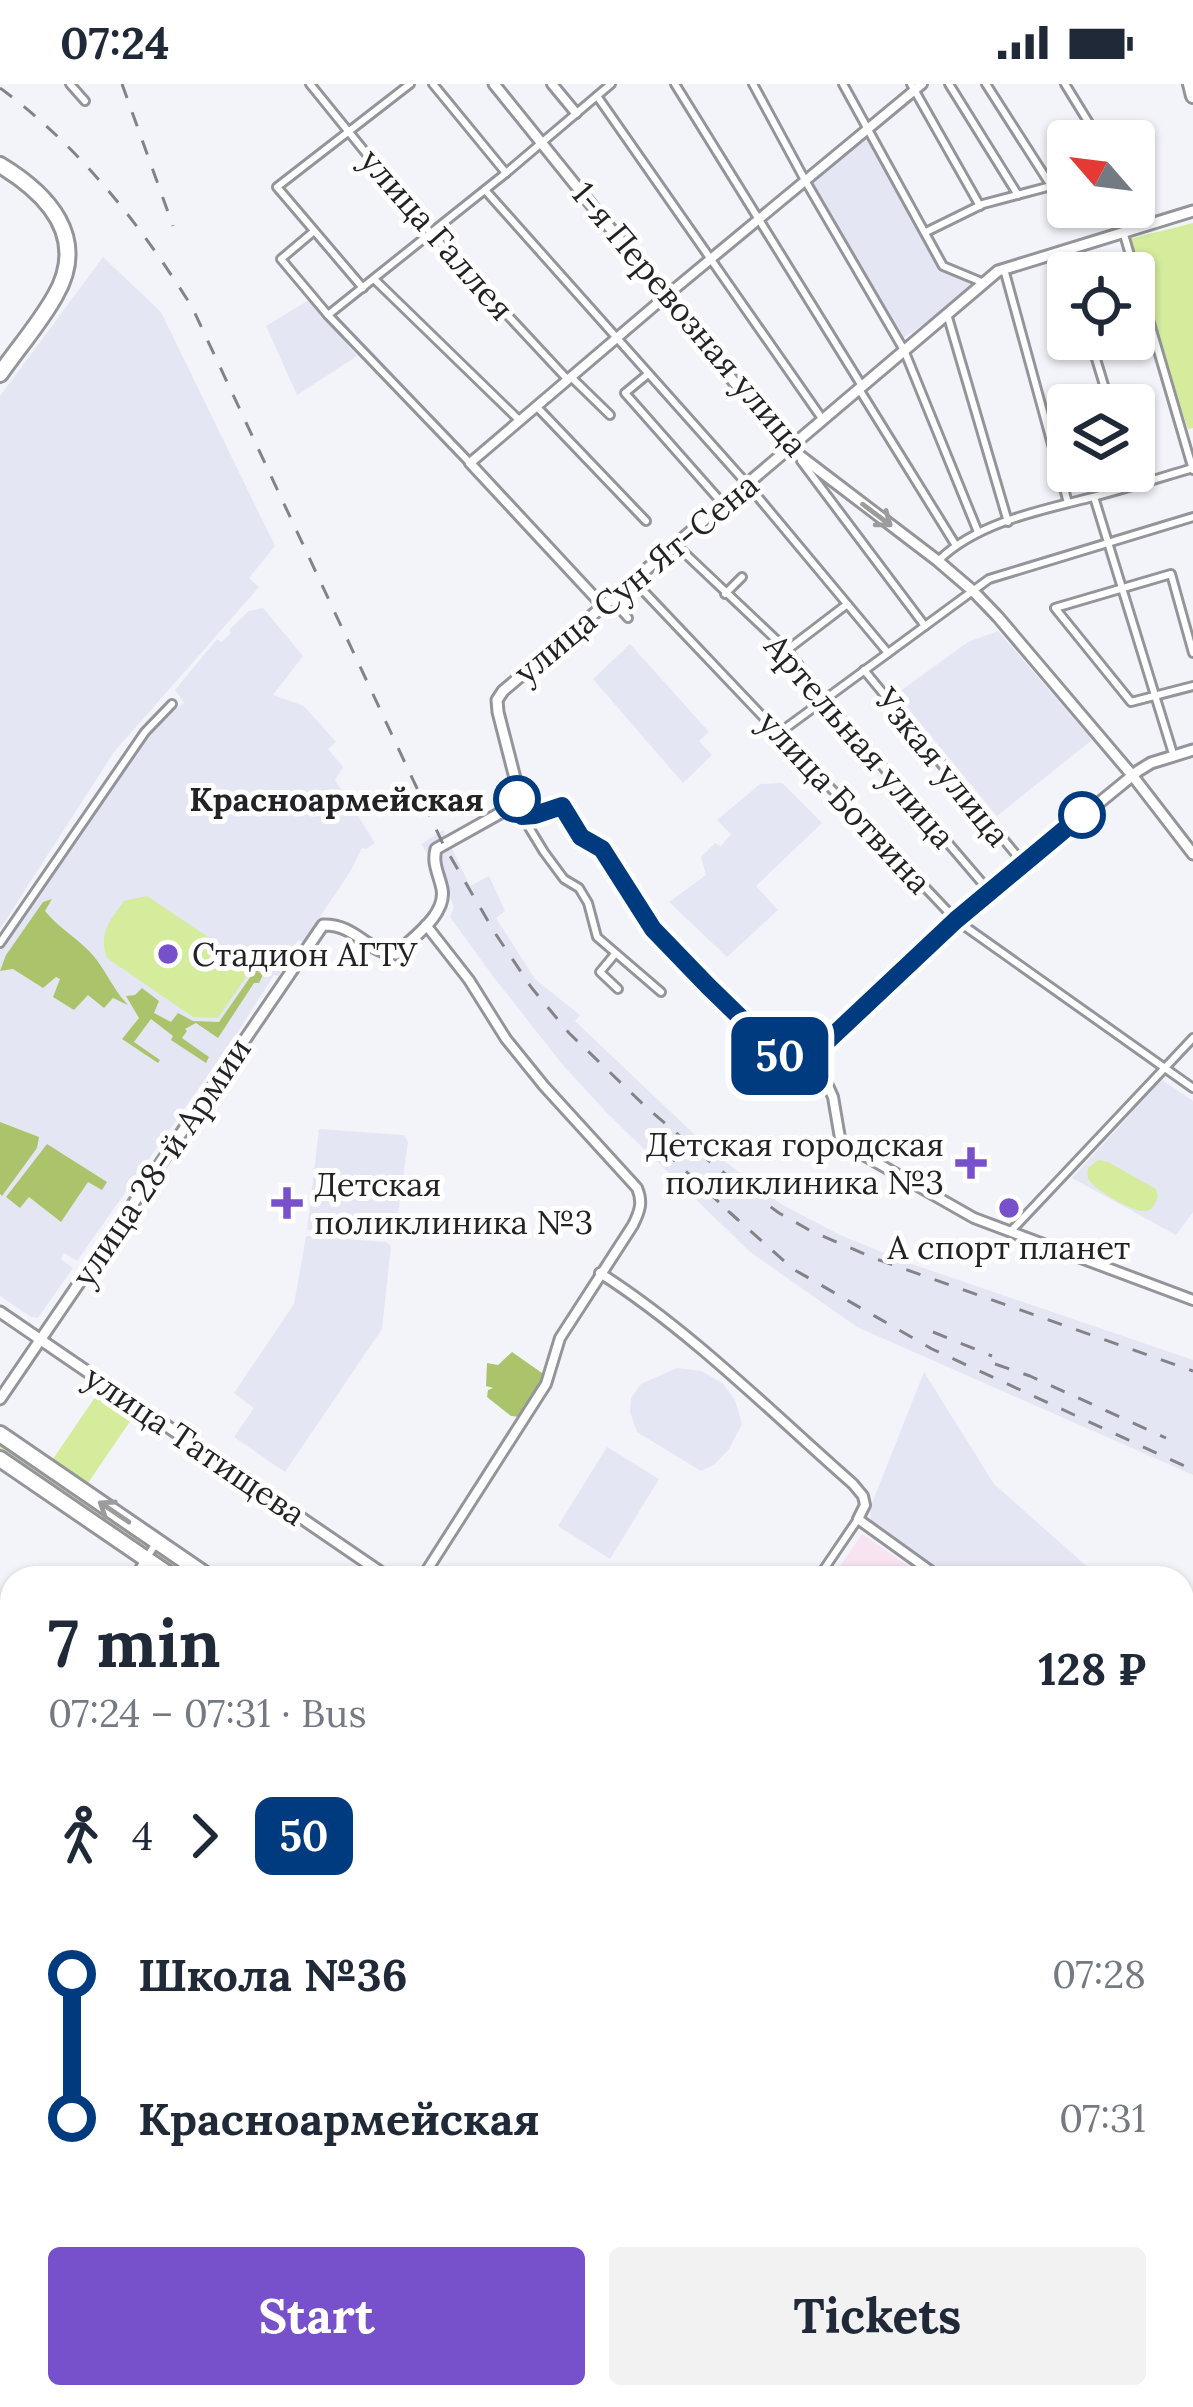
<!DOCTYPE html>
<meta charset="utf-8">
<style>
:root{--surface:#fff;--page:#f2f2f3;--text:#1f2937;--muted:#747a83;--accent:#7751cb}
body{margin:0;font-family:Lora,serif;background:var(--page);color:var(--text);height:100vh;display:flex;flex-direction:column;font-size:45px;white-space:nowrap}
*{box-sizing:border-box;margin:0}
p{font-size:39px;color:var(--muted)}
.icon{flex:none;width:66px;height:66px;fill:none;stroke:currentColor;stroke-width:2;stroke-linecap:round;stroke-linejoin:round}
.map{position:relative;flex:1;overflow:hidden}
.panel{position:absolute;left:0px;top:1482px;width:1194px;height:843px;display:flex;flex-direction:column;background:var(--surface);border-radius:36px 36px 0 0;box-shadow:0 3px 9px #0004}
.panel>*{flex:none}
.badge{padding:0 24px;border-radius:18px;font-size:42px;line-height:78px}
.needle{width:78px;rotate:298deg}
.controls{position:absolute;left:1047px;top:36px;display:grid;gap:24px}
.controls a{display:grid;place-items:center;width:108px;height:108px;border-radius:12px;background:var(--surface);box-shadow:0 3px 9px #0004;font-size:60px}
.map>.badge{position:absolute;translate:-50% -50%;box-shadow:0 0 0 6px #fff}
.legs{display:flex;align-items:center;gap:18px;height:132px;padding:0 48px;font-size:39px}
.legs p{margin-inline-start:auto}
.headline{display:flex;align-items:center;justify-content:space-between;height:204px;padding:0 48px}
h1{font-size:66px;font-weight:700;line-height:90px}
.action{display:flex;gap:24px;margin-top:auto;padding:24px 48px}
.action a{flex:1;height:138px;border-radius:12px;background:var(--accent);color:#fff;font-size:48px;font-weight:700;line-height:138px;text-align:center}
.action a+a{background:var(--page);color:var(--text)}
ul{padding:0 48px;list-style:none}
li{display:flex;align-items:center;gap:42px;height:144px;font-size:45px}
li i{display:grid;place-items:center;width:18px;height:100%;margin:0 15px;background:currentColor}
li i::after{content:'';width:30px;height:30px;margin:-15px;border:9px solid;border-radius:50%;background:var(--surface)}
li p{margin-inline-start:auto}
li:first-child i{background:linear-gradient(#0000 50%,currentColor 0)}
li:last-child i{background:linear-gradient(currentColor 50%,#0000 0)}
.status{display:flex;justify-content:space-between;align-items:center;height:84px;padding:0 60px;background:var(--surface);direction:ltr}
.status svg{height:33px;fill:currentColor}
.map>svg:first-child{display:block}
.built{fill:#e5e6f4}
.medical{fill:#f8e3f2}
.green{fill:#d4ec9c}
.forest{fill:#abc46c}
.water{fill:#c3dcf8}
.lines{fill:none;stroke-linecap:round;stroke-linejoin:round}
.ferry{stroke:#0c3964;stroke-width:3;stroke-dasharray:15 12;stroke-linecap:butt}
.minor-casing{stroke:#94959b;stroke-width:12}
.tertiary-casing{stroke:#94959b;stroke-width:14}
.secondary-casing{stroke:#94959b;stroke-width:15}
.primary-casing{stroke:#94959b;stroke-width:18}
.trunk-casing{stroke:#94959b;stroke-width:20}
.minor{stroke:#fff;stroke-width:6}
.tertiary{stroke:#fff;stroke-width:8}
.secondary{stroke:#fff;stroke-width:9}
.primary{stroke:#fff;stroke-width:12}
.trunk{stroke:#fff;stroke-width:14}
.rail{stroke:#838387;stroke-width:3;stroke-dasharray:15 15;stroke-linecap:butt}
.oneway{stroke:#9c9c9d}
.line-1-casing{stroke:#fff;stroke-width:27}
.line-1{stroke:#003b80;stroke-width:18}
.stop-1-dot{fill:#fff;stroke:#003b80;stroke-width:6}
.poi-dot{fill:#7751cb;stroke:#fff;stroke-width:4.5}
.labels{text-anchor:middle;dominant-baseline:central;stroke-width:10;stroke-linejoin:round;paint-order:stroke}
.street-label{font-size:33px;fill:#232325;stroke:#fff}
.stop-label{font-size:33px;font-weight:bold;fill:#232325;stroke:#fff;text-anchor:end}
.poi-label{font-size:33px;fill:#232325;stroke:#fff;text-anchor:start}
</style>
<div class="status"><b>07:24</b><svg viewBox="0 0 49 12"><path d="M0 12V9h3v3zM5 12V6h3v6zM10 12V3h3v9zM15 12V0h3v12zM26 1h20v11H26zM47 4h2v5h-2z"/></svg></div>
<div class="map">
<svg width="1193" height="2323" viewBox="0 0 1193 2323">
<rect width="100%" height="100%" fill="#f3f4fa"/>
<g class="built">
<polygon points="868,50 940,184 971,196 971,202 962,213 902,255 810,100"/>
<polygon points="103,173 161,228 275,462 249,494 259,503 114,668 0,845 0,312"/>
<polygon points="309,216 357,272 297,311 266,242"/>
<polygon points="263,524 303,572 273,611 304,622 336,658 328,665 343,683 335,696 375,759 366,765 362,764 350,788 303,858 298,856 281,880 284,883 278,892 274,891 232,957 77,1177 64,1169 61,1175 73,1184 38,1234 31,1233 0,1212 0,866 153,641 184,619 175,606 217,555 222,558 231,549 229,546 249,527"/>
<polygon points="998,547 1092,656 997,732 896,610 968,558"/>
<polygon points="630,560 709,648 699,657 712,671 683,699 593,595"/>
<polygon points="782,699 822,739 756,802 778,826 727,873 669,818 706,791 701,773 715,759 721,762 731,750 717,736 760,700"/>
<polygon points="443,746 470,802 489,792 505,827 496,834 535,895 580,931 575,937 714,1069 781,1120 840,1151 909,1179 1193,1276 1193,1391 857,1243 750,1168 607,1029 562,980 492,891 450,833 454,823 441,791 421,760"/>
<polygon points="1162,996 1193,1017 1193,1128 1176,1151 1072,1094"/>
<polygon points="319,1045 404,1051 408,1058 396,1144 388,1152 307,1146"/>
<polygon points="306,1152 386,1158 391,1162 382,1245 285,1388 234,1353 254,1324 234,1309 294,1220"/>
<polygon points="677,1284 702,1287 723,1300 735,1316 742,1340 729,1365 714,1381 701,1387 637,1348 630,1328 631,1314 641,1300"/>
<polygon points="924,1288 994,1400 1100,1494 949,1494 871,1438 870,1424"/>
<polygon points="607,1363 659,1395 610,1475 558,1442"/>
</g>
<polygon class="medical" points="862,1450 898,1475 925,1494 832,1494"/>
<g class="green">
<polygon points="1193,139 1193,344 1188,345 1158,258 1129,155"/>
<path d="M 147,812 L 226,865 L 237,875 L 246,893 L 218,934 L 193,933 L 107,874 C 98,849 110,837 124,817 Z"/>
<path d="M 1098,1076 L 1108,1078 L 1156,1105 L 1158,1113 C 1154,1121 1153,1127 1143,1127 C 1133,1128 1091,1104 1088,1094 C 1087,1091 1088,1087 1088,1084 Z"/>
<polygon points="98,1309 133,1333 88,1399 53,1375"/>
<polygon points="0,1354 210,1494 174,1494 0,1374"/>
<polygon points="890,2313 1085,2313 1099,2323 905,2323"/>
</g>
<g class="forest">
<path d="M 52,815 L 45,827 C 58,843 74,852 88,866 C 104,881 112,905 128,921 L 113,914 L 104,924 L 88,911 L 74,926 L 53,913 L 60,895 L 56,893 L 43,904 L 13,885 L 0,887 L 6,871 L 43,818 Z"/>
<polygon points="237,872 263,891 259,899 254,899 218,954 196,939 185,945 187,947 182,954 209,973 206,979 171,956 173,952 151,935 134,958 160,976 158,979 122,955 139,934 126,912 135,911 142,904 159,917 154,929 171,938 178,929 193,937 219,938 251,892"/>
<polygon points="0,1038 39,1053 37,1064 2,1112 0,1110"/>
<polygon points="47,1060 107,1098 102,1106 88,1098 61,1138 29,1113 20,1124 6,1113"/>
<polygon points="512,1268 542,1289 544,1294 520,1333 511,1332 487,1313 488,1306 493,1304 486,1302 487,1279 498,1281"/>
</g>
<g class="water">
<polygon points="0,1946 12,1957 12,2273 0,2262"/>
<polygon points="58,2313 361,2313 368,2323 69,2323"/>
</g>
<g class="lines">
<g class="ferry">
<polyline points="0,2053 12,2063"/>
<polyline points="284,2313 292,2323"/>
</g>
<defs>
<g id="minor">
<polyline points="70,0 85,17"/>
<polyline points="310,0 430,148 568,296"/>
<polyline points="433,0 506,89"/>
<polyline points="675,0 862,302"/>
<polyline points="753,0 806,98 904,266 978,448"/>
<polyline points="843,0 943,182 984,199"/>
<polyline points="911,0 980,122"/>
<polyline points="949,0 1018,111"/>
<polyline points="986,0 1064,122 1068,122"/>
<polyline points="1065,0 1100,57"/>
<polyline points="597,12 823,336"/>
<polyline points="485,106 747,400 888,569"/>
<polyline points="1123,123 1130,145"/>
<polyline points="1123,147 1193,386"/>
<polyline points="313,148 281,175 328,231 470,379"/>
<polyline points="926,148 983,120 1051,102"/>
<polyline points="1064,166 1071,189"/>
<polyline points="1004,185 1068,419"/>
<polyline points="374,195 519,336"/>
<polyline points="363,204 277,103 410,0"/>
<polyline points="947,230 1008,438"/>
<polyline points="328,231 506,89 611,0"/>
<polyline points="1090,255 1110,321"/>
<polyline points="648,290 625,309 723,420"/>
<polyline points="571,293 610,331"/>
<polyline points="859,305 955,460"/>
<polyline points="536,322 646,437"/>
<polyline points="801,377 925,542"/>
<polyline points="1094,413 1174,673"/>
<polyline points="675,460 787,566 824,614 989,807"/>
<path d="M 939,476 C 978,438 1042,426 1093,413 C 1127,404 1159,394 1193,384"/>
<polyline points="633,496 956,836 1193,1004"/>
<polyline points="725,510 742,493"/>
<polyline points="610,514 628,534"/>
<polyline points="787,566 846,521"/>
<polyline points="1193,569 1171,490 1055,524 1131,618 1193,602"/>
<polyline points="864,586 1023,779"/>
<polyline points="779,649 989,495 1193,433"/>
<path d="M 511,723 C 529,736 543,729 562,722 L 582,753 L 601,765 L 653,845 L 708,902 L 780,972 L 818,975"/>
<polyline points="522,732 544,768 564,795 579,804 588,819 597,853 661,908"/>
<polyline points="0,859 145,648 172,620"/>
<polyline points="615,870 600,888 618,905"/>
<polyline points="1010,1148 1193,954"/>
<polyline points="133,1494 157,1458"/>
<polyline points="818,1494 858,1435"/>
<polyline points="0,1587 12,1595"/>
<polyline points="6,1688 12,1679"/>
<polyline points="1182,1822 1193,1828"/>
<polyline points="1182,1989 1193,1995"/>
<polyline points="741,2313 755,2323"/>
<polyline points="1102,2313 1115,2323"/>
</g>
<g id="tertiary">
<polyline points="552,0 576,29"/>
<polyline points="602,521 470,379 666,212 922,0"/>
<polyline points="956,836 821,963 819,982 833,1013 840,1054 851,1064 974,1134 1193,1216"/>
<path d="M 600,1189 C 692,1248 771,1328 853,1400 L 863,1412 L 865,1421 L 858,1435 L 940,1494"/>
<path d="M 422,1494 L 546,1300 L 560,1254 L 633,1141 C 640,1127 643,1118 637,1104 L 544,1002 L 506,955 L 469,896 L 426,841"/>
<polyline points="0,1860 12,1861"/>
<polyline points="471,2313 484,2323"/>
<polyline points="619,2313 634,2323"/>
<polyline points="873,2313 888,2323"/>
</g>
<g id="secondary">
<polyline points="494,0 776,350 795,368 938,477 973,507 998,533 1132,691 1193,770"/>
<polyline points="956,836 1138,687 1151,679 1193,666"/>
<polyline points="0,1228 389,1494"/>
<path d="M 0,1315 L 323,841 C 357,840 368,870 396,870 C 412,854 447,831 442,805 C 439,790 432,780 436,765 L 511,723 L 517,715 L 517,702 L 498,628 L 497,616 L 503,607 L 998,187 L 1193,127"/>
<polyline points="1182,2123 1193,2129"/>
<polyline points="695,2323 705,2313"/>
<polyline points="732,2323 741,2313"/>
</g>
<g id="primary">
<polyline points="1190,0 1193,12"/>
<polyline points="1182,1661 1193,1648"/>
<polyline points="1182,1678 1193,1667"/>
</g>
<g id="trunk">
<path d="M 0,81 C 48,110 89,154 55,212 C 40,239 18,264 0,290"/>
<polyline points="0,1350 210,1494"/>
<polyline points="0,1375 174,1494"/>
<polyline points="713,2323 722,2313"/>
</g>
</defs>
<use href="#minor" class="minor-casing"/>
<use href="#tertiary" class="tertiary-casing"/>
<use href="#secondary" class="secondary-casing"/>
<use href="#primary" class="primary-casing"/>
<use href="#trunk" class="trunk-casing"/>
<use href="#minor" class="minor"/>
<use href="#tertiary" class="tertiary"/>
<use href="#secondary" class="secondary"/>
<use href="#primary" class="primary"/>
<use href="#trunk" class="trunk"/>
<g class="rail">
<polyline points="122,0 173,142"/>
<path d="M 0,4 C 79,62 140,140 192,223 L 443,760 L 495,849 L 531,903 L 569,949 L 646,1023 L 716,1083 L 779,1129 L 811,1147 L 876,1175 L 1193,1287"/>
<polyline points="664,1067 738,1136"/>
<polyline points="728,1127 793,1185 932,1265 1193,1386"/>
<polyline points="933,1248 992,1272"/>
<polyline points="995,1280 1030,1292 1166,1354"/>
</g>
</g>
<defs><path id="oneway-shaft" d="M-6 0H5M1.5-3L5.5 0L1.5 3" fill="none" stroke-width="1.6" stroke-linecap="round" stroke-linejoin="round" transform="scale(3)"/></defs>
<g class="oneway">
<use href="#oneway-shaft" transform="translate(877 431) rotate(37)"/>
<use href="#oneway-shaft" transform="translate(114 1428) rotate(-146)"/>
</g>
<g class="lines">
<defs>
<polyline id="line-1" points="517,715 512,723 522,732 535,731 562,722 581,753 602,765 653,845 708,902 780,972 818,976 821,963 956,836 1082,731"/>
</defs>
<use href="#line-1" class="line-1-casing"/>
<use href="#line-1" class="line-1"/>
</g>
<g class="stop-1-dot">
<circle cx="517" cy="715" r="21"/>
<circle cx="1082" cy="731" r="21"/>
</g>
<g class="poi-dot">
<circle cx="168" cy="870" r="12"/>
<path d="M965 1061h12v12h12v12h-12v12h-12v-12h-12v-12h12z"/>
<path d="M281 1101h12v12h12v12h-12v12h-12v-12h-12v-12h12z"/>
<circle cx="1009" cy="1124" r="12"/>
</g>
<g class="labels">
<g class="street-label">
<text transform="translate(437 150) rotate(49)">улица Галлея</text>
<text transform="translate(690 235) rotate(50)">1-я Перевозная улица</text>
<text transform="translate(636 494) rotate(-40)">улица Сун Ят-Сена</text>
<text transform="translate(860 657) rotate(49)">Артельная улица</text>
<text transform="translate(943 683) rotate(51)">Узкая улица</text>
<text transform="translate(845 718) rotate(47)">улица Ботвина</text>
<text transform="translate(161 1078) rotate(-56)">улица 28-й Армии</text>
<text transform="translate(195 1361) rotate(34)">улица Татищева</text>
</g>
<g class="stop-label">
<text x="484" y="715">Красноармейская</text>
</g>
<g class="poi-label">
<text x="192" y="870">Стадион АГТУ</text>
<text x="944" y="1060" text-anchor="end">Детская городская<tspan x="944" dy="38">поликлиника №3</tspan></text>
<text x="314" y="1100">Детская<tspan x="314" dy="38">поликлиника №3</tspan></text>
<text x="1009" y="1163" text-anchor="middle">А спорт планет</text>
</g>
</g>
</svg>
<div class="controls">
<a><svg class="needle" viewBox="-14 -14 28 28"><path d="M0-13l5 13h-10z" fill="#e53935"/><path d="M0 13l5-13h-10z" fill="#747a83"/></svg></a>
<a><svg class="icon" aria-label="locate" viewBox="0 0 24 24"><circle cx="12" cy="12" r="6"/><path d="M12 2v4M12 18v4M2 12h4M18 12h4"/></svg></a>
<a><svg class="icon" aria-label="layers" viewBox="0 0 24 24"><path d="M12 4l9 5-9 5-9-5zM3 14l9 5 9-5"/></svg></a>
</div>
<b class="badge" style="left:780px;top:972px;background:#003b80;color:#fff">50</b>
<section class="panel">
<div class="headline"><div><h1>7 min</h1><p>07:24 – 07:31 · Bus</p></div><b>128 ₽</b></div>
<div class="legs"><svg class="icon" aria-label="walk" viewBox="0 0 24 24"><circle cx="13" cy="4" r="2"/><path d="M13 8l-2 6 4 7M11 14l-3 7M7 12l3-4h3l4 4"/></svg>4<svg class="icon" aria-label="forward" viewBox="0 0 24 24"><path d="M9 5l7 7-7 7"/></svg><b class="badge" style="background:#003b80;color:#fff">50</b></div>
<ul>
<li><i style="color:#003b80"></i><b>Школа №36</b><p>07:28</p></li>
<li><i style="color:#003b80"></i><b>Красноармейская</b><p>07:31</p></li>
</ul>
<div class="action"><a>Start</a><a>Tickets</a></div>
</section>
</div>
